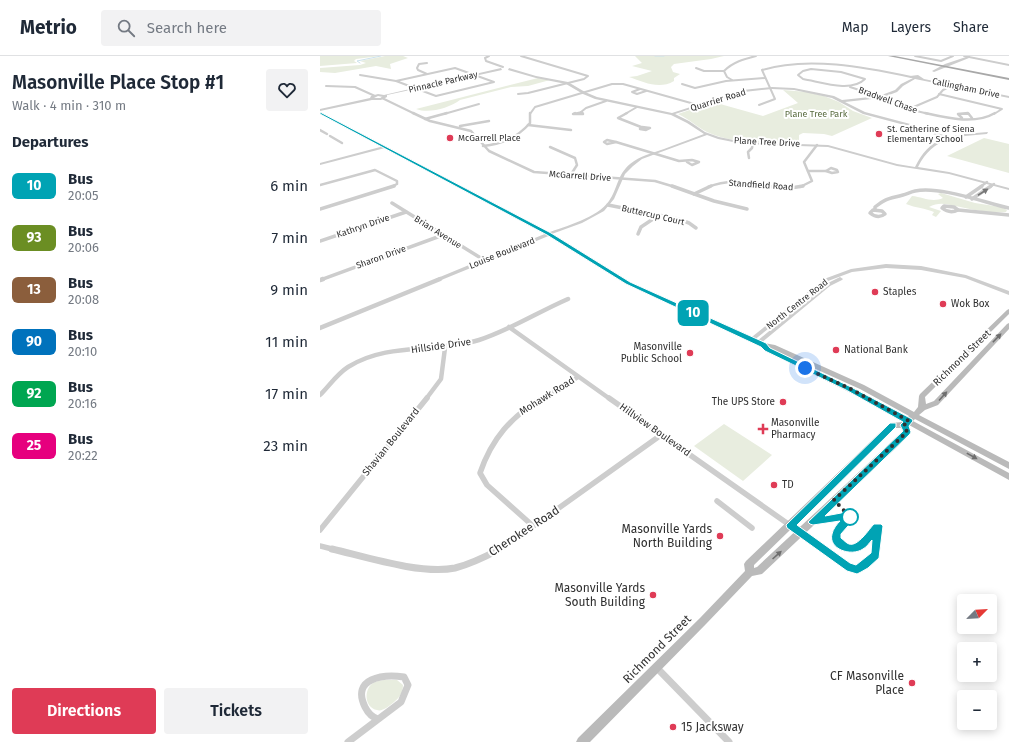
<!DOCTYPE html>
<meta charset="utf-8">
<style>
:root{--surface:#fff;--page:#f2f2f3;--text:#1f2937;--muted:#747a83;--line:#e0e1e3;--accent:#df3b56}
body{margin:0;font-family:"Fira Sans",sans-serif;background:var(--page);color:var(--text);height:100vh;display:flex;flex-direction:column;font-size:15px;white-space:nowrap}
*{box-sizing:border-box;margin:0}
p{font-size:13px;color:var(--muted)}
.icon{flex:none;width:22px;height:22px;fill:none;stroke:currentColor;stroke-width:2;stroke-linecap:round;stroke-linejoin:round}
.map{position:relative;flex:1;overflow:hidden}
.details{display:flex;flex-direction:column;background:var(--surface);width:320px}
.details>*{flex:none}
.badge{padding:0 8px;border-radius:6px;font-size:14px;line-height:26px}
.needle{width:26px;rotate:66deg}
.buttons{position:absolute;left:637px;top:538px;display:grid;gap:8px}
.buttons a{display:grid;place-items:center;width:40px;height:40px;border-radius:4px;background:var(--surface);box-shadow:0 2px 10px #0003;font-size:20px}
.you{position:absolute;width:20px;height:20px;margin:-10px;border:3px solid #fff;border-radius:50%;background:#1a73e8;box-shadow:0 0 0 6px #1a73e833}
.map>.badge{position:absolute;translate:-50% -50%;box-shadow:0 0 0 2px #fff}
h2{padding:0 12px;font-size:15px;line-height:36px}
.round{display:grid;place-items:center;flex:none;width:42px;height:42px;border-radius:4px;background:var(--page)}
.overview{display:flex;align-items:center;justify-content:space-between;height:68px;padding:0 12px}
h1{font-size:19px;font-weight:600;line-height:30px}
.action{display:flex;gap:8px;margin-top:auto;padding:8px 12px}
.action a{flex:1;height:46px;border-radius:4px;background:var(--accent);color:#fff;font-size:16px;font-weight:600;line-height:46px;text-align:center}
.action a+a{background:var(--page);color:var(--text)}
ul{padding:0;list-style:none}
li{display:flex;align-items:center;gap:12px;height:52px;padding:0 12px}
li div{flex:1}
li b{display:block;font-size:15px}
li em{font-style:normal}
li .badge{min-width:44px;font-weight:700;text-align:center}
header{display:flex;align-items:center;gap:24px;box-sizing:border-box;height:56px;padding:0 20px;background:var(--surface);border-bottom:1px solid var(--line)}
header strong{font-size:19px}
nav{display:flex;gap:22px;margin-inline-start:auto;font-size:14px}
.search{width:280px;height:36px;background:var(--page);display:flex;align-items:center;gap:10px;box-sizing:border-box;padding:0 14px;border-radius:4px;color:var(--muted);font-size:15px}
main{display:flex;flex:1;min-height:0}
.map>svg:first-child{display:block}
.green{fill:#e8eddf}
.lines{fill:none;stroke-linecap:round;stroke-linejoin:round}
.stream{stroke:#cce2ec;stroke-width:1}
.minor-far5{stroke:#cdcdcd;stroke-width:2}
.minor-far4{stroke:#cdcdcd;stroke-width:2.5}
.minor-far3{stroke:#cdcdcd;stroke-width:3.5}
.minor-far2{stroke:#cdcdcd;stroke-width:4.5}
.minor-far1{stroke:#cdcdcd;stroke-width:5.5}
.minor{stroke:#cdcdcd;stroke-width:7}
.tertiary{fill:#cdcdcd;fill-rule:evenodd}
.secondary{fill:#bababa;fill-rule:evenodd}
.primary{fill:#a8a8a8;fill-rule:evenodd}
.oneway{fill:#777}
.oneway2{fill:#6e6e6e}
.line{fill:#00a3b4;stroke:#fff}
.walk{stroke:#303030;stroke-width:4;stroke-dasharray:0 7.2}
.poi-dot{fill:#df3b56;stroke:#fff;stroke-width:1.5}
.stop-dot{fill:#fff;stroke:#00a3b4;stroke-width:2}
.labels{text-anchor:middle;dominant-baseline:central;stroke-width:4;stroke-linejoin:round;paint-order:stroke}
.far-street-label{font-size:9px;fill:#303030;stroke:#fff}
.far-park-label{font-size:9px;fill:#586b3f;stroke:#fff}
.far-poi-label{font-size:9px;fill:#303030;stroke:#fff;text-anchor:start}
.poi-label{font-size:10px;fill:#303030;stroke:#fff;text-anchor:start}
.street-label{font-size:10px;fill:#303030;stroke:#fff}
.near-poi-label{font-size:12px;fill:#303030;stroke:#fff;text-anchor:end}
.near-street-label{font-size:12px;fill:#303030;stroke:#fff}
</style>
<header>
<strong>Metrio</strong>
<div class="search"><svg class="icon" aria-label="search" viewBox="0 0 24 24"><circle cx="10" cy="10" r="6"/><path d="M15 15l6 6"/></svg>Search here</div>
<nav><a>Map</a><a>Layers</a><a>Share</a></nav>
</header>
<main>
<section class="details">
<div class="overview"><div><h1>Masonville Place Stop #1</h1><p>Walk · 4 min · 310 m</p></div><a class="round"><svg class="icon" aria-label="heart" viewBox="0 0 24 24"><path d="M12 20l-8-8c-3-5 5-10 8-4 3-6 11-1 8 4z"/></svg></a></div>
<h2>Departures</h2>
<ul>
<li><span class="badge" style="background:#00a3b4;color:#fff">10</span><div><b>Bus</b><p>20:05</p></div><em>6 min</em></li>
<li><span class="badge" style="background:#6b8e23;color:#fff">93</span><div><b>Bus</b><p>20:06</p></div><em>7 min</em></li>
<li><span class="badge" style="background:#8b5e3c;color:#fff">13</span><div><b>Bus</b><p>20:08</p></div><em>9 min</em></li>
<li><span class="badge" style="background:#0072bc;color:#fff">90</span><div><b>Bus</b><p>20:10</p></div><em>11 min</em></li>
<li><span class="badge" style="background:#00a651;color:#fff">92</span><div><b>Bus</b><p>20:16</p></div><em>17 min</em></li>
<li><span class="badge" style="background:#e6007e;color:#fff">25</span><div><b>Bus</b><p>20:22</p></div><em>23 min</em></li>
</ul>
<div class="action"><a>Directions</a><a>Tickets</a></div>
</section>
<div class="map">
<svg width="689" height="686" viewBox="0 0 689 686">
<rect width="100%" height="100%" fill="#fff"/>
<g class="green">
<polygon points="0,0 60,0 36,3 34,5 37,7 0,10"/>
<polygon points="65,0 83,0 88,2 70,8 71,13 56,10 15,17 0,16 0,12 40,9 46,7 40,5"/>
<path d="M 315,0 L 404,0 L 391,3 L 354,8 L 351,11 L 353,16 L 360,18 L 354,22 L 354,25 C 339,34 324,26 309,21 L 317,20 L 332,15 L 312,10 L 322,7 Z"/>
<path d="M 218,22 L 230,24 L 208,30 L 191,31 L 140,44 C 129,52 109,58 96,53 Z"/>
<path d="M 463,34 L 487,36 L 504,40 L 519,46 L 533,55 L 552,62 L 512,80 L 504,78 L 483,77 L 479,79 L 479,86 C 449,86 415,89 387,76 C 377,71 369,63 358,58 L 393,46 L 443,60 L 478,47 Z"/>
<polygon points="664,82 689,88 689,117 627,100"/>
<path d="M 621,137 L 655,147 L 681,151 L 687,154 L 686,156 C 672,157 659,155 645,152 C 633,150 621,144 609,151 L 621,155 L 616,161 L 612,159 L 614,156 C 605,152 596,152 586,148 L 592,140 C 603,141 612,147 623,142 L 618,138 Z"/>
<polygon points="404,368 452,399 423,425 374,390"/>
<path d="M 77,624 L 83,629 C 83,637 79,642 73,647 C 69,650 62,656 57,654 C 45,652 43,634 53,627 C 59,623 70,624 77,624 Z"/>
</g>
<g class="lines">
<g class="stream">
<polyline points="335,0 344,0"/>
<polyline points="40,7 37,5 61,0"/>
</g>
<g class="minor-far5">
<polyline points="169,0 165,2 166,5 183,11"/>
<polyline points="595,0 621,5 633,0"/>
<polyline points="644,0 649,1"/>
<polyline points="107,7 99,8 97,12 98,14 107,18"/>
<polygon points="135,12 174,26 116,40 76,25"/>
<polyline points="376,12 384,15 404,15"/>
<path d="M 491,13 L 521,16 L 545,23 C 531,37 501,26 483,23 L 478,19 L 483,15 Z"/>
<polyline points="40,19 76,25"/>
<path d="M 412,24 L 407,21 L 404,15 C 413,6 424,3 436,0"/>
<polyline points="362,28 375,32 406,25 445,22"/>
<polyline points="6,30 35,31 55,40"/>
<polyline points="530,31 570,44 584,52 609,58"/>
<polyline points="320,33 312,36 317,38 326,35"/>
<polyline points="198,38 208,37 264,23 268,20 201,0"/>
<polyline points="619,38 682,53 674,58"/>
<polyline points="62,42 95,58"/>
<path d="M 439,49 L 455,43 L 442,14 C 487,0 545,11 591,21"/>
<polyline points="589,53 617,41 623,34 633,29"/>
<polyline points="261,56 266,52 286,45"/>
<polyline points="124,58 159,48"/>
<polyline points="210,58 215,51 292,28 303,28 378,49"/>
<polyline points="253,58 262,56 263,58"/>
<polyline points="305,58 317,51"/>
<polyline points="640,58 649,58"/>
</g>
<g class="minor-far4">
<polyline points="93,57 110,65 151,75 169,95 214,116 335,125 355,131"/>
<polyline points="255,57 253,58 263,58 262,57"/>
<polyline points="307,57 298,62 321,71"/>
<path d="M 605,57 C 627,62 655,69 675,57"/>
<polyline points="642,62 638,58 648,57 652,62"/>
<polyline points="105,63 127,57"/>
<polyline points="208,69 251,74"/>
<polyline points="140,70 169,65"/>
<polygon points="322,71 330,72 326,74 320,73"/>
<polyline points="0,74 7,78"/>
<polyline points="10,80 22,87"/>
<polygon points="287,84 296,86 287,88 284,86"/>
<polyline points="296,86 359,105 372,104 379,106 372,109 367,106"/>
<path d="M 163,90 C 182,88 197,82 210,67 L 210,57"/>
<polyline points="230,91 255,102 257,109 250,120"/>
<polyline points="429,102 428,96 432,92 433,87"/>
<polygon points="511,112 517,114 518,116 512,117 506,115"/>
<polyline points="488,115 506,115"/>
<polyline points="0,129 55,114 77,125 77,128 71,131"/>
<path d="M 388,131 C 410,122 429,127 451,131"/>
<polyline points="480,131 492,125 484,106 497,89"/>
<polyline points="660,131 667,126"/>
<polyline points="670,131 674,128"/>
</g>
<g class="minor-far3">
<polyline points="352,130 394,145 427,153"/>
<path d="M 446,130 C 459,132 471,133 483,130"/>
<polyline points="374,138 391,130"/>
<polyline points="646,141 662,130"/>
<polyline points="652,143 671,130"/>
<polyline points="72,147 164,204"/>
<polyline points="288,149 358,163 369,167 376,172"/>
<path d="M 624,150 L 634,151 L 638,154 C 632,157 627,156 622,152 Z"/>
<polyline points="0,153 74,130"/>
<path d="M 553,154 L 562,155 L 565,158 C 560,162 555,161 550,157 Z"/>
<path d="M 555,154 L 555,151 C 566,142 569,143 583,139 C 587,138 590,136 595,135 C 620,130 663,146 689,152"/>
<polyline points="638,154 689,159"/>
<polyline points="318,178 321,171 339,159"/>
<polyline points="0,185 86,156"/>
<polyline points="0,224 123,179"/>
<polyline points="117,224 229,178"/>
</g>
<g class="minor-far2">
<polyline points="0,224 3,223"/>
<polyline points="189,271 290,343"/>
<polyline points="0,272 120,223"/>
<path d="M 0,339 C 9,330 17,318 28,311 C 67,286 117,297 159,284 C 190,274 218,256 248,243"/>
<polyline points="106,343 121,323 125,292"/>
<polyline points="221,343 258,321"/>
</g>
<g class="minor-far1">
<polyline points="289,342 481,477"/>
<polyline points="397,445 432,472"/>
<path d="M 213,470 L 167,429 L 160,417 C 172,382 191,361 222,342"/>
<polyline points="0,474 107,342"/>
<polyline points="0,490 16,494"/>
<polyline points="178,494 187,489 341,379"/>
</g>
<g class="minor">
<path d="M 12,493 C 46,501 102,519 135,512 C 151,508 165,501 180,493"/>
<polyline points="337,612 409,686"/>
<path d="M 28,686 L 81,646 L 88,629 L 84,621 C 63,618 31,622 45,651 C 48,657 51,661 58,663"/>
</g>
<g class="tertiary">
<polygon points="649,0 689,8 689,10 649,2 614,16 612,15 625,8"/>
<path d="M 181,12 L 182,14 L 67,39 L 67,41 L 61,44 L 52,44 L 0,55 L 0,53 L 50,42 L 51,40 L 58,38 L 64,39 ZM 58,40 L 63,41 L 60,42 L 54,42 Z"/>
<path d="M 189,12 L 216,20 L 248,26 L 265,36 L 277,41 L 352,57 L 423,34 L 452,31 L 474,32 L 514,40 L 522,44 L 559,40 L 575,34 L 581,28 L 593,22 L 590,22 L 590,20 L 598,19 L 604,23 L 689,40 L 689,42 L 595,23 L 583,30 L 577,36 L 561,42 L 525,46 L 545,56 L 594,69 L 629,81 L 644,78 L 668,76 L 667,78 C 636,81 614,80 598,111 L 629,116 L 689,132 L 689,134 L 629,118 L 577,110 L 508,91 L 423,88 L 398,83 L 387,79 L 322,103 L 313,110 L 305,118 L 294,143 L 284,155 L 262,167 L 229,179 L 227,178 L 227,177 C 246,170 277,162 289,145 C 298,132 297,119 310,108 C 320,100 332,97 344,93 C 357,88 371,83 384,78 L 367,67 L 351,59 L 275,43 L 263,38 L 246,28 L 216,22 L 188,14 ZM 452,33 L 474,34 L 512,42 L 543,58 L 592,71 L 625,82 C 610,87 602,97 595,111 L 577,108 L 508,89 L 423,86 L 399,81 L 385,76 L 369,65 L 355,58 L 424,36 Z"/>
<polygon points="64,90 66,91 65,92 0,109 0,107"/>
<polygon points="566,208 601,210 646,219 689,235 689,239 645,222 601,214 566,212 532,216 508,225 433,285 429,285 428,284 504,223 531,213"/>
<polygon points="520,221 523,223 522,224 510,230 440,288 436,288 435,287 436,286 506,228"/>
</g>
<path class="secondary" d="M 0,56 L 231,177 L 310,226 L 444,287 L 455,289 L 544,329 L 594,356 L 598,351 L 599,340 L 600,338 L 687,254 L 689,253 L 689,258 L 605,341 L 606,348 L 614,345 L 687,268 L 689,267 L 689,273 L 618,349 L 605,354 L 599,359 L 689,406 L 689,413 L 595,363 L 593,365 L 689,417 L 689,424 L 589,369 L 588,370 L 591,376 L 579,389 L 442,518 L 432,520 L 386,568 L 270,686 L 256,686 L 258,682 L 380,562 L 425,515 L 424,508 L 426,505 L 570,367 L 583,366 L 535,339 L 446,295 L 441,290 L 306,228 L 227,179 L 0,58 ZM 449,292 L 540,333 L 589,360 L 587,362 L 539,335 ZM 575,372 L 581,372 L 583,375 L 437,511 L 434,512 L 434,509 Z"/>
<polygon class="primary" points="568,0 575,0 689,22 689,24"/>
</g>
<defs><path id="oneway-solid" d="M-6-.8H1V-3.2L6.5 0L1 3.2V.8H-6Z"/></defs>
<use class="oneway" href="#oneway-solid" transform="translate(663 136) rotate(-33)"/>
<g class="oneway2">
<use href="#oneway-solid" transform="translate(677 282) rotate(-46)"/>
<use href="#oneway-solid" transform="translate(623 340) rotate(-48)"/>
<use href="#oneway-solid" transform="translate(652 400) rotate(29)"/>
<use href="#oneway-solid" transform="translate(457 499) rotate(-42)"/>
</g>
<path class="line" d="M 0,56 L 231,177 L 310,226 L 446,287 L 450,292 L 531,331 L 592,363 L 593,365 L 589,370 L 591,376 L 590,378 L 505,460 L 532,455 L 535,456 L 536,459 L 535,462 L 521,478 L 521,482 C 524,484 526,487 529,488 C 538,491 549,473 554,468 L 561,468 L 563,470 L 559,502 L 548,512 L 541,516 L 537,518 L 527,515 L 467,472 L 466,469 L 570,367 L 576,367 L 576,371 L 477,469 L 530,507 L 536,509 L 551,497 L 552,484 C 549,487 547,491 543,493 C 531,501 508,493 512,478 C 513,473 517,468 520,465 L 493,469 L 490,468 L 488,466 L 583,375 L 580,369 L 583,366 L 526,334 L 445,295 L 441,291 L 306,228 L 227,179 L 0,58 Z"/>
<g class="lines">
<polyline class="walk" points="485,312 529,332 589,365 584,369 587,376 514,444 530,461"/>
</g>
<g class="poi-dot">
<circle cx="559" cy="78" r="4"/>
<circle cx="130" cy="82" r="4"/>
<circle cx="555" cy="236" r="4"/>
<circle cx="623" cy="248" r="4"/>
<circle cx="516" cy="294" r="4"/>
<circle cx="370" cy="297" r="4"/>
<circle cx="463" cy="346" r="4"/>
<path d="M441 367h4v4h4v4h-4v4h-4v-4h-4v-4h4z"/>
<circle cx="454" cy="429" r="4"/>
<circle cx="400" cy="480" r="4"/>
<circle cx="333" cy="539" r="4"/>
<circle cx="592" cy="627" r="4"/>
<circle cx="353" cy="671" r="4"/>
</g>
<circle class="stop-dot" cx="530" cy="461" r="8"/>
<g class="labels">
<g class="far-street-label">
<text transform="translate(123 26) rotate(-13)">Pinnacle Parkway</text>
<text transform="translate(646 32) rotate(12)">Callingham Drive</text>
<text transform="translate(398 44) rotate(-17)">Quarrier Road</text>
<text transform="translate(568 44) rotate(20)">Bradwell Chase</text>
<text transform="translate(447 86) rotate(3)">Plane Tree Drive</text>
<text transform="translate(260 120) rotate(4)">McGarrell Drive</text>
<text transform="translate(441 129) rotate(4)">Standfield Road</text>
<text transform="translate(333 159) rotate(13)">Buttercup Court</text>
<text transform="translate(43 170) rotate(-19)">Kathryn Drive</text>
<text transform="translate(118 176) rotate(32)">Brian Avenue</text>
<text transform="translate(182 197) rotate(-22)">Louise Boulevard</text>
<text transform="translate(61 201) rotate(-20)">Sharon Drive</text>
<text transform="translate(477 248) rotate(-38)">North Centre Road</text>
</g>
<g class="far-park-label">
<text x="496" y="58">Plane Tree Park</text>
</g>
<g class="far-poi-label">
<text x="567" y="73">St. Catherine of Siena<tspan x="567" dy="10">Elementary School</tspan></text>
<text x="138" y="82">McGarrell Place</text>
</g>
<g class="poi-label">
<text x="563" y="236">Staples</text>
<text x="631" y="248">Wok Box</text>
<text x="362" y="291" text-anchor="end">Masonville<tspan x="362" dy="12">Public School</tspan></text>
<text x="524" y="294">National Bank</text>
<text x="455" y="346" text-anchor="end">The UPS Store</text>
<text x="451" y="367">Masonville<tspan x="451" dy="12">Pharmacy</tspan></text>
<text x="462" y="429">TD</text>
</g>
<g class="street-label">
<text transform="translate(121 290) rotate(-8)">Hillside Drive</text>
<text transform="translate(642 302) rotate(-44)">Richmond Street</text>
<text transform="translate(227 340) rotate(-32)">Mohawk Road</text>
<text transform="translate(335 374) rotate(35)">Hillview Boulevard</text>
<text transform="translate(71 386) rotate(-51)">Shavian Boulevard</text>
</g>
<g class="near-poi-label">
<text x="392" y="473">Masonville Yards<tspan x="392" dy="14">North Building</tspan></text>
<text x="325" y="532">Masonville Yards<tspan x="325" dy="14">South Building</tspan></text>
<text x="584" y="620">CF Masonville<tspan x="584" dy="14">Place</tspan></text>
<text x="361" y="671" text-anchor="start">15 Jacksway</text>
</g>
<g class="near-street-label">
<text transform="translate(204 475) rotate(-33)">Cherokee Road</text>
<text transform="translate(337 593) rotate(-45)">Richmond Street</text>
</g>
</g>
</svg>
<div class="buttons">
<a><svg class="needle" viewBox="-14 -14 28 28"><path d="M0-13l5 13h-10z" fill="#e53935"/><path d="M0 13l5-13h-10z" fill="#747a83"/></svg></a>
<a>+</a>
<a>−</a>
</div>
<div class="you" style="left:485px;top:312px"></div>
<b class="badge" style="left:373px;top:257px;background:#00a3b4;color:#fff">10</b>
</div>
</main>
